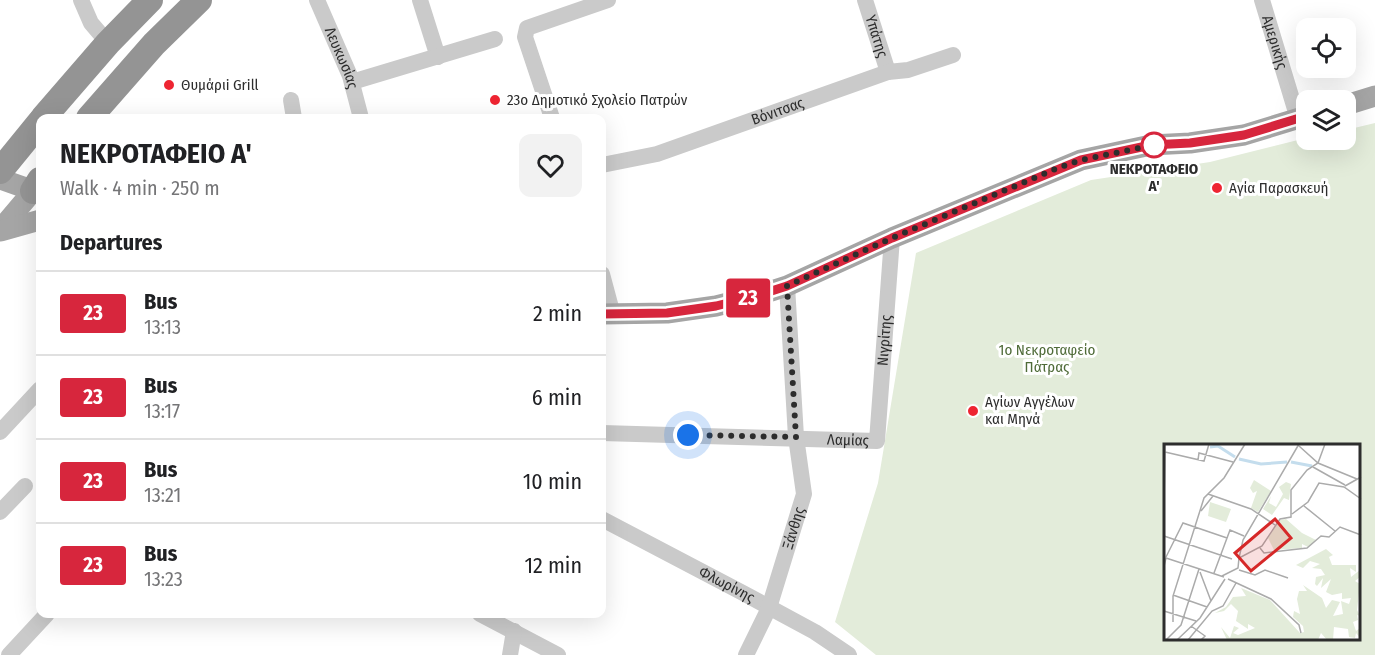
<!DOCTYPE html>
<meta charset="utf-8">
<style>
:root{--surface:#fff;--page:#f2f2f2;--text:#202124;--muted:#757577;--line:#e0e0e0}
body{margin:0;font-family:"Fira Sans Condensed",sans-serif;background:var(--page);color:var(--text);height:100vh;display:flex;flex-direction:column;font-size:22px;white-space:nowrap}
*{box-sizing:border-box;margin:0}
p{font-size:20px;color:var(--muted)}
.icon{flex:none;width:33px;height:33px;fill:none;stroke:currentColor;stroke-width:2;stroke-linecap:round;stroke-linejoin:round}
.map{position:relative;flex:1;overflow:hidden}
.sheet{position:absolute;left:36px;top:114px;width:570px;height:504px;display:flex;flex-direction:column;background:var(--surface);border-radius:12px;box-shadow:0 6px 24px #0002}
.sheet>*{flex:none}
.badge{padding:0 12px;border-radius:4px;font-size:21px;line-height:39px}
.fabs{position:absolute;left:1296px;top:18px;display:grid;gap:12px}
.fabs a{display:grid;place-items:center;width:60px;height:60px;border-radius:12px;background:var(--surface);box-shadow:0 6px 24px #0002;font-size:30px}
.you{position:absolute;width:30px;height:30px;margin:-15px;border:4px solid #fff;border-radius:50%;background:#1a73e8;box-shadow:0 0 0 9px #1a73e833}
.map>.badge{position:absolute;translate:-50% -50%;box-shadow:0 0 0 3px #fff}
h2{padding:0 24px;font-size:22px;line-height:54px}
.round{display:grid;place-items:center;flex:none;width:63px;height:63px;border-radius:12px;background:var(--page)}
.headline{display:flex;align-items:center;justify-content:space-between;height:102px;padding:0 24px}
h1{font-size:28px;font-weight:700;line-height:45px}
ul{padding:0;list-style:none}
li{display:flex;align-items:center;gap:18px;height:84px;padding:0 24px;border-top:2px solid var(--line)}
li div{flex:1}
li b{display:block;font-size:22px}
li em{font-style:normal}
li .badge{min-width:66px;font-weight:700;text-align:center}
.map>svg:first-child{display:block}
.green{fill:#e3ecda;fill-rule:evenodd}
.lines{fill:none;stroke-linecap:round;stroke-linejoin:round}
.minor{stroke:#cacaca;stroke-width:16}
.major{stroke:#a5a5a5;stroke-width:21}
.highway{stroke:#949494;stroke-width:26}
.line-casing{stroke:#fff;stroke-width:14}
.line{stroke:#d7263d;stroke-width:9}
.walk{stroke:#2d2d2d;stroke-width:6;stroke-dasharray:0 10.8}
.poi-dot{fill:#ee2532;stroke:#fff;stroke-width:2}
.stop-dot{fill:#fff;stroke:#d7263d;stroke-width:3}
.labels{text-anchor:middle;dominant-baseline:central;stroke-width:6;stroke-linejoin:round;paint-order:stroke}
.street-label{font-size:15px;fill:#2d2d2d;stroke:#fff}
.poi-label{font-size:15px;fill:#2d2d2d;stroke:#fff;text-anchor:start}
.stop-label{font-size:15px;font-weight:bold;fill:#2d2d2d;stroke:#fff}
.park-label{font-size:15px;fill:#4f6b38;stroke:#fff}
.inset-river{fill:none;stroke:#c4dded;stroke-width:3}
.inset-road{fill:none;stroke:#ababab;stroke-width:1.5}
.view{fill:#d62828;fill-opacity:0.15;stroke:#d62828;stroke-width:3}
.inset-edge{fill:none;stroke:#2d2d2d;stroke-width:3}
</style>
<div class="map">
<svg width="1375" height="655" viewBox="0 0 1375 655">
<rect width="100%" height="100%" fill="#fff"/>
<path class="green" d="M 1375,123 L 1375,655 L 876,655 L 835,622 L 878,483 L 916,253 L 1091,180 L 1210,162 L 1306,138 L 1346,140 L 1346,130 ZM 1165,445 L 1358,445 L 1358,638 L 1165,638 Z"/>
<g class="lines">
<g class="minor">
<polyline points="81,0 91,23 108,43"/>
<path id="s1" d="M 317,0 L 350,76 L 361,118"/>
<polyline points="420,0 438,57"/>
<path id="s2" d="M 865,0 L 888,72"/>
<path id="s3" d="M 1262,0 L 1298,119"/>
<polyline points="352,82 495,39"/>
<polyline points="291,100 294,118"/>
<polyline points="552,118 525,37 527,28 608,0"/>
<path id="s4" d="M 602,165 L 657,154 L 888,72 L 908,70 L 953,55"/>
<polyline points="602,274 613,315"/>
<polyline points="0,432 40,389"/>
<path id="s5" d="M 602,433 L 877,441 L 892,238"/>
<polyline points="0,512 25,486"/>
<path id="s6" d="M 602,519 L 743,593 L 815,632 L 849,655"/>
<polyline points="480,614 558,655"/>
<polyline points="9,655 47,614"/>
<polyline points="510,655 514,631"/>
<path id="s7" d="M 746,655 L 769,608 L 804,494 L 796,437 L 787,286"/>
</g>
<g class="major">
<polyline points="1346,105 1375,96"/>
<polyline points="0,179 40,193"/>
<polyline points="0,230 33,191"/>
<polyline points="1,231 40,220"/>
<polyline points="602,314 667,313 716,306 756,296 787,286 892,238 1081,160 1151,145 1190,143 1244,135 1306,116"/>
</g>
<g class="highway">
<polyline points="43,118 108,43 150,0"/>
<polyline points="89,118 154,44 199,0"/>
<polyline points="0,171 40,122"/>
<polyline points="33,191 40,180"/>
</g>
</g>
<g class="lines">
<defs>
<polyline id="line" points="602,314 667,313 716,306 756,296 787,286 892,238 1081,160 1151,145 1190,143 1244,135 1306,116"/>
</defs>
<use href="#line" class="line-casing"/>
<use href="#line" class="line"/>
<polyline class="walk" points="688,435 796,437 787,286 892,238 1058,168 1081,160 1154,145"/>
</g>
<g class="poi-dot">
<circle cx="169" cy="85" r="6"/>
<circle cx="495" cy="100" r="6"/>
<circle cx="1217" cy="188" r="6"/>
<circle cx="973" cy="411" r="6"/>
</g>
<circle class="stop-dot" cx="1154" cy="145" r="12"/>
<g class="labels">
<g class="street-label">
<text stroke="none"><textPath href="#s2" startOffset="38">Υπάτης</textPath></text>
<text stroke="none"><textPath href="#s3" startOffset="44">Αμερικής</textPath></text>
<text stroke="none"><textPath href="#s1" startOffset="63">Λευκωσίας</textPath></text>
<text stroke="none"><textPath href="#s4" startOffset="184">Βόνιτσας</textPath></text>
<text stroke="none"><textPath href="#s5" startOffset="376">Νιγρίτης</textPath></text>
<text stroke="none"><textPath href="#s5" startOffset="246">Λαμίας</textPath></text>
<text stroke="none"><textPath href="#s7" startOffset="136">Ξάνθης</textPath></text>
<text stroke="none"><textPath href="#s6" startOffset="141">Φλωρίνης</textPath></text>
</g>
<g class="poi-label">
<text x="181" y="85">Θυμάριi Grill</text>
<text x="507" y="100">23ο Δημοτικό Σχολείο Πατρών</text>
<text x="1229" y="188">Αγία Παρασκευή</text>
<text x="985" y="402">Αγίων Αγγέλων<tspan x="985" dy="17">και Μηνά</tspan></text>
</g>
<g class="stop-label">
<text x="1154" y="169">ΝΕΚΡΟΤΑΦΕΙΟ<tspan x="1154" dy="17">Α'</tspan></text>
</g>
<g class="park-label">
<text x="1047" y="350">1o Νεκροταφείο<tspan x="1047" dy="17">Πάτρας</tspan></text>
</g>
</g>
<g transform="translate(1164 444)">
<rect width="196" height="196" fill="#fff"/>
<path d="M 90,36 L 107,47 L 94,68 L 87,64 L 93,47 L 89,49 L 86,44 ZM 122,38 L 127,40 L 125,56 L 120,54 L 108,71 L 99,65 L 107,52 L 105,59 L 112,63 L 119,50 L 115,43 ZM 46,58 L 67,65 L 62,78 L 44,72 ZM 122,75 L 138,89 L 152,96 L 144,103 L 138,100 L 138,104 L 110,106 L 104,94 L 116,76 ZM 162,105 L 169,111 L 165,113 L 168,121 L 192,121 L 192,128 L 186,124 L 187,133 L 196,126 L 196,133 L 191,137 L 196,140 L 193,166 L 196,172 L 193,171 L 194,176 L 189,178 L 192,187 L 196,184 L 196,194 L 192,189 L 191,194 L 185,193 L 184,185 L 170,183 L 169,196 L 163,196 L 157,189 L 154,196 L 63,196 L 57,183 L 66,194 L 70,182 L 75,184 L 69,189 L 74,191 L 91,184 L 84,180 L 84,185 L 72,177 L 74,167 L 67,160 L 60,167 L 51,169 L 62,163 L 69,153 L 82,152 L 77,144 L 106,156 L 136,189 L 140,188 L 139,182 L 129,173 L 130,167 L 136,170 L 133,155 L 135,147 L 143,147 L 139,141 L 158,154 L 162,164 L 168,156 L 176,158 L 169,172 L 179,170 L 177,157 L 185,160 L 187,154 L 178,155 L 178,149 L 168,151 L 162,148 L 167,135 L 157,144 L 159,134 L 153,142 L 151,140 L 152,133 L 161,131 L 157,125 L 148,124 L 156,120 L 146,117 L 139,124 L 132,121 Z" fill="#e3ecda"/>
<path class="inset-river" d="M 46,3 L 54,2 L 71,13M 75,15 L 97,20 L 123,18M 127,18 L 148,22"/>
<path class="inset-road" d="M 135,2 L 154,19 L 193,35M 1,8 L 40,17 L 45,0M 34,16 L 35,9 L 69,18M 149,23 L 181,41M 181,42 L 197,33M 44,50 L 87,65 L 111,81M 0,62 L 1,0M 140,62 L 171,87M 37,67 L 49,52M 128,70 L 144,58 L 155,39 L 180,43 L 197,55M 0,92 L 68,115M 96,104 L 100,109 L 143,104 L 157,92 L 165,93 L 176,83 L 197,91M 2,113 L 19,79 L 63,94M 75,114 L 79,96 L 135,0M 0,122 L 2,114 L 60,133M 75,126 L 91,131 L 101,126 L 124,134M 36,128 L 47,157M 50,129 L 66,86 L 80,92M 58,132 L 74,124 L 75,114 L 98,102 L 116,75 L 127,73 L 127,46 L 143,26 L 154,19 L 161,0M 64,135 L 107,155 L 135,181 L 137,189M 9,151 L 43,163M 0,167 L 32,177M 9,178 L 9,152 L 40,54 L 60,34 L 81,0M 27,182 L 41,192 L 37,196M 2,196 L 17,181 L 35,125M 13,196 L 36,174 L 61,135M 24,196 L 48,167 L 59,162 L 72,139"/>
<path class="view" d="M 111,75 L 127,94 L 87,127 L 71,109 Z"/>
<rect width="196" height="196" class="inset-edge"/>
</g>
</svg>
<div class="fabs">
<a><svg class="icon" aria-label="locate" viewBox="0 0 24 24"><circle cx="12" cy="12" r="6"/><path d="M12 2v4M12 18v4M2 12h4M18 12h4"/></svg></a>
<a><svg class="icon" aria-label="layers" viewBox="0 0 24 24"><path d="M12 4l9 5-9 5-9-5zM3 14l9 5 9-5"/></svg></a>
</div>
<div class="you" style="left:688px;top:435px"></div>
<b class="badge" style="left:748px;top:298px;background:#d7263d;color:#fff">23</b>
<section class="sheet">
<div class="headline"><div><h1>ΝΕΚΡΟΤΑΦΕΙΟ Α'</h1><p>Walk · 4 min · 250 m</p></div><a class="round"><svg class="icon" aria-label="heart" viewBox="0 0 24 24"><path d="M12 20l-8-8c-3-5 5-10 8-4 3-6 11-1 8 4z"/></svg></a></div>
<h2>Departures</h2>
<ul>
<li><span class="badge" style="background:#d7263d;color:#fff">23</span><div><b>Bus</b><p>13:13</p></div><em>2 min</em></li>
<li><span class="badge" style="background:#d7263d;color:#fff">23</span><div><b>Bus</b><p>13:17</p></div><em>6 min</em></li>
<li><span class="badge" style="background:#d7263d;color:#fff">23</span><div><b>Bus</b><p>13:21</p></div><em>10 min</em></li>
<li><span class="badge" style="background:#d7263d;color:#fff">23</span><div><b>Bus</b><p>13:23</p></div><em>12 min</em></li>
</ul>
</section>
</div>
